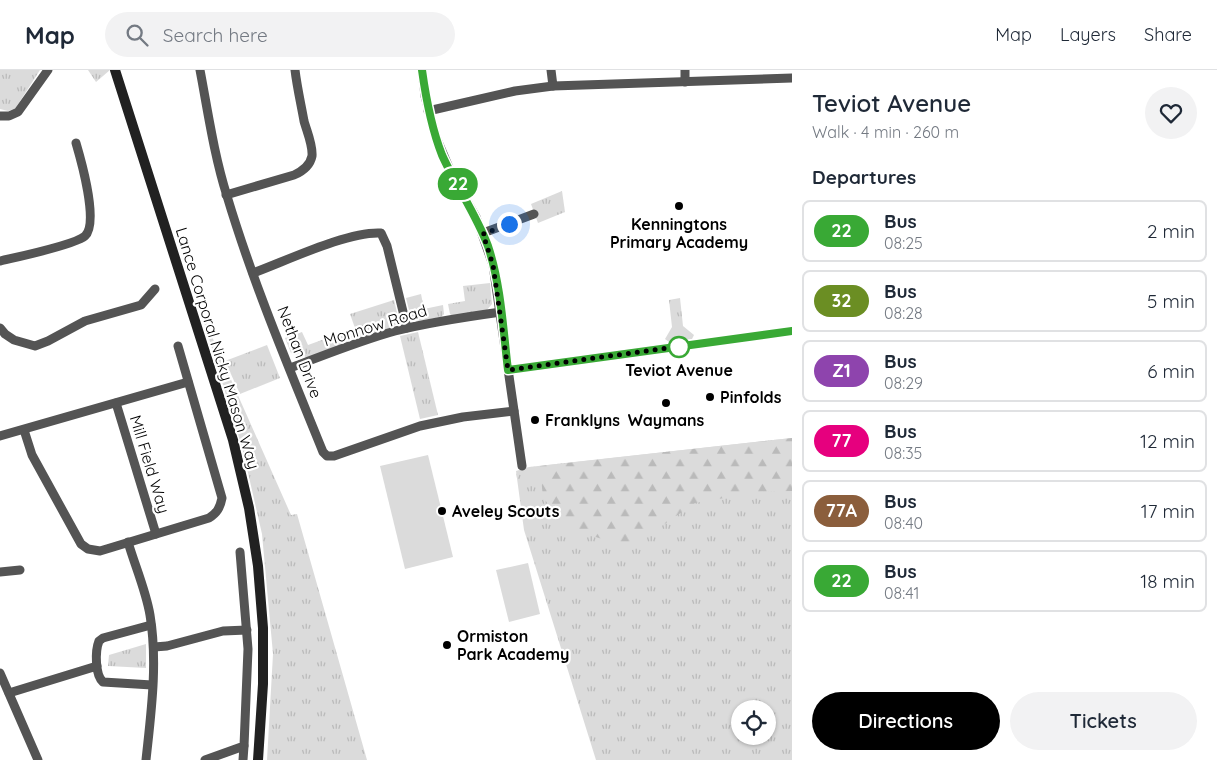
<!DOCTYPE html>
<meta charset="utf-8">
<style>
:root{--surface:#fff;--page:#f2f2f3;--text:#1f2937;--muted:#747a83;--line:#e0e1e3;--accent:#000}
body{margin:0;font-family:Quicksand,sans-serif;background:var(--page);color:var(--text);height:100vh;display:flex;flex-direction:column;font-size:19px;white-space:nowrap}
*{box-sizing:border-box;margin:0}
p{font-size:16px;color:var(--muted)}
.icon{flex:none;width:28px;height:28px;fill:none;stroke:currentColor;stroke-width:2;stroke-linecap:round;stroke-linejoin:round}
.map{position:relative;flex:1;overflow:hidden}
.drawer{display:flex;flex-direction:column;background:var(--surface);width:425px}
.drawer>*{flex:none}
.badge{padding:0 10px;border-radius:16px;font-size:18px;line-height:32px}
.buttons{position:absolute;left:731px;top:630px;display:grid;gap:10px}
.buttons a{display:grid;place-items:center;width:45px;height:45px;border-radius:50%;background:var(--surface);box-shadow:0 1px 4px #0004;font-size:25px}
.you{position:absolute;width:25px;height:25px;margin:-12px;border:4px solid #fff;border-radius:50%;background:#1a73e8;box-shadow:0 0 0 8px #1a73e833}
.map>.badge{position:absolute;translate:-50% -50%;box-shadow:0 0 0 2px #fff}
h2{padding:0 20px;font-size:19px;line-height:45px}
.round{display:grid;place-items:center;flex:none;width:52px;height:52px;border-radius:26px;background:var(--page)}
.overview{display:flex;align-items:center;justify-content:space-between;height:85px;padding:0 20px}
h1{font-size:24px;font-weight:600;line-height:38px}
.action{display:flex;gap:10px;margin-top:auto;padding:10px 20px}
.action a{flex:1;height:58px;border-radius:30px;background:var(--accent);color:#fff;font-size:20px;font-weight:600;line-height:58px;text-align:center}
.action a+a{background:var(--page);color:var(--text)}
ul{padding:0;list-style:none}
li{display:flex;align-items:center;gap:15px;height:62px;margin:0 10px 8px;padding:0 10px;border:2px solid var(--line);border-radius:8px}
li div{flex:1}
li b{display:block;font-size:19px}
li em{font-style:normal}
li .badge{min-width:55px;font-weight:700;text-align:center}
header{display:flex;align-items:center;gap:30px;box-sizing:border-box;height:70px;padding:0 25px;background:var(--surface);border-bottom:1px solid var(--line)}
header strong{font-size:24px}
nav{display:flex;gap:28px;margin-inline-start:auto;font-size:18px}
.search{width:350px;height:45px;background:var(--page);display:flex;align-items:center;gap:12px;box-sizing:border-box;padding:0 18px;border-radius:28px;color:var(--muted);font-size:19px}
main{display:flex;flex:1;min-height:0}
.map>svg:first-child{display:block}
.grass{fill:url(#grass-tufts);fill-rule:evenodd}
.forest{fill:url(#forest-firs)}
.park{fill:#dbdbdb}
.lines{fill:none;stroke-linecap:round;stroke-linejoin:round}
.minor{stroke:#545454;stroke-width:9}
.secondary{stroke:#212121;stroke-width:10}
.line-casing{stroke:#fff;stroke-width:11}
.line{stroke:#39a935;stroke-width:8}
.walk{stroke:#000;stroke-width:5;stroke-dasharray:0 9}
.poi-dot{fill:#000;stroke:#fff;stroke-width:2}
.stop-dot{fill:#fff;stroke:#39a935;stroke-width:2.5}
.labels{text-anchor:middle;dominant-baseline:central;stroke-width:4.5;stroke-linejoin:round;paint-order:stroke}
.poi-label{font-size:16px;font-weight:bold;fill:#000;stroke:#fff;text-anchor:start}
.street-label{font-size:16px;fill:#000;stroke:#fff}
.stop-label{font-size:16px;font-weight:bold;fill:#000;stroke:#fff}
</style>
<header>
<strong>Map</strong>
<div class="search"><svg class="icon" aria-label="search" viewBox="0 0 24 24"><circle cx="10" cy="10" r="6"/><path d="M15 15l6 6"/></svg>Search here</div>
<nav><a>Map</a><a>Layers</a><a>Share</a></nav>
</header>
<main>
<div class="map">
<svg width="792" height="690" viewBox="0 0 792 690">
<defs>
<pattern id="grass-tufts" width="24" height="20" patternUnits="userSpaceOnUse" patternTransform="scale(1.25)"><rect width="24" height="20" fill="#dbdbdb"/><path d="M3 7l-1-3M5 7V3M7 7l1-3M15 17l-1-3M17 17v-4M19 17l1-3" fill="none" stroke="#bababa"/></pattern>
<pattern id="forest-firs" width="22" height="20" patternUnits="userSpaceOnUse" patternTransform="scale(1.25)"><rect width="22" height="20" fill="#dbdbdb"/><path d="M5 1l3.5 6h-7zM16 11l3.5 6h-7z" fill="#bababa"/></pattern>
</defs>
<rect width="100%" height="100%" fill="#fff"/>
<g class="grass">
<polygon points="0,0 40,0 15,39 8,41 0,39"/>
<polygon points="88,0 110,0 96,12"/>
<polygon points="562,121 565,142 538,153 531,134"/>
<polygon points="490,213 492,234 486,241 452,246 450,244 448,234 465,231 463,216"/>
<polygon points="194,219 213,269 291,445 297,444 367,690 267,690 273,584 262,464 243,381"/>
<polygon points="421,224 424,239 443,235 444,244 441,247 417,251 411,248 406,228"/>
<polygon points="680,228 683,256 694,265 692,269 669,272 665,269 672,257 669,230"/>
<polygon points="394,230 399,251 393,257 355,270 352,269 349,260 355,258 350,244"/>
<polygon points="302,262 308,275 344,262 347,271 346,273 306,289 305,286 302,287 291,283 285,268"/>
<polygon points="418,262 438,345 420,349 400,266"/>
<polygon points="267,275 280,308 240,324 225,291"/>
<path d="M 792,368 L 792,690 L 596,690 L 524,460 L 516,401 L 529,397 ZM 740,639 L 768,639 L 768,666 L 740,666 Z"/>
<polygon points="146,574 146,598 108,596 109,585"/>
</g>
<polygon class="forest" points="792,368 792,421 759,422 695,433 630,478 571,459 543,428 540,396"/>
<g class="park">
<polygon points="428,385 453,487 405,499 380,396"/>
<polygon points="528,493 540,544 509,552 496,500"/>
</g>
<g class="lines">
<g class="minor">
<path d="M 200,0 C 208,42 214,85 227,126 C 253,213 289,298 323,382 L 327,386 L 334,386 L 420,356 L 463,347 L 514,341"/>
<polyline points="422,0 425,26 436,67 453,107 476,147 493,195 522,396"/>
<polyline points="551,0 553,16"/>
<polyline points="685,0 685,12"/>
<polyline points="428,41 515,21 553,16 792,8"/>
<polyline points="0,46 9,46 18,42 48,0"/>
<path d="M 226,125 L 294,105 C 303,101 310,96 312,86 C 313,75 307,62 304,51 C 301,34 297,17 295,0"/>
<polyline points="483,163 534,144"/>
<path d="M 0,191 C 17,187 75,175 85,166 C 99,153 81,90 76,73"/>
<path d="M 253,203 C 286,191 348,161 381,163 L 387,176 L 407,258"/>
<polyline points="0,258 5,264 14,270 35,276 48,271 85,251 141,235 155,219"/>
<path d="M 290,298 C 325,285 359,271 395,261 C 430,252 465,247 501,242"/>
<polyline points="508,300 792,261"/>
<polyline points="116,333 156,464"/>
<path d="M 24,360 L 32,385 L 81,474 L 88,479 L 100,481 L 209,448 C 217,443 220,438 222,428 L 178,276"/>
<polyline points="0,366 188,312"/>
<path d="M 128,472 C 135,496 146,521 150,545 C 158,593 151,643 146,690"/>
<polyline points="0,502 20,500"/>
<path d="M 151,555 L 103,568 L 99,571 C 95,581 95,605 103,612 L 152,615"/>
<polyline points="154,577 167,576 223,561 247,560"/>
<polyline points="0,603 38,690"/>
<polyline points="9,623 97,596"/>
<polyline points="205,690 244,676 248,579 240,482"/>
<polyline points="243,690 244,676"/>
</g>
<polyline class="secondary" points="115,0 233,370 249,438 258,496 263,558 263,614 258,690"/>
</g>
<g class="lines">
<defs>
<path id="line" d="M 422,0 C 426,29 431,57 442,85 C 456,116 476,144 488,176 C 501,215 503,259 508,300 L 792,261"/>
</defs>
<use href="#line" class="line-casing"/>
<use href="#line" class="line"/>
<polyline class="walk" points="509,154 483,164 493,195 508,300 682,276 679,277"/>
</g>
<g class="poi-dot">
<circle cx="679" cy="136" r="5"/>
<circle cx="710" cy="327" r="5"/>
<circle cx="666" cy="333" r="5"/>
<circle cx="535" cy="350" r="5"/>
<circle cx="442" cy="441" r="5"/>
<circle cx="447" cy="575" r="5"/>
</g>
<circle class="stop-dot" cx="679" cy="277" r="10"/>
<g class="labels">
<g class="poi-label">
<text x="679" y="154" text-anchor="middle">Kenningtons<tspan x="679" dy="18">Primary Academy</tspan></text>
<text x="720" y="327">Pinfolds</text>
<text x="545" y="350">Franklyns</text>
<text x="666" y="350" text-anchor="middle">Waymans</text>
<text x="452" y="441">Aveley Scouts</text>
<text x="457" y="566">Ormiston<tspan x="457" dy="18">Park Academy</tspan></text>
</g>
<g class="street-label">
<text transform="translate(375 255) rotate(-17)">Monnow Road</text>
<text transform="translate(218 278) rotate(73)">Lance Corporal Nicky Mason Way</text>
<text transform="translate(300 282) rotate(69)">Nethan Drive</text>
<text transform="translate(150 394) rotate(73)">Mill Field Way</text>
</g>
<g class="stop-label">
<text x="679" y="300">Teviot Avenue</text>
</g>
</g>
</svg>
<div class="buttons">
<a><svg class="icon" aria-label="locate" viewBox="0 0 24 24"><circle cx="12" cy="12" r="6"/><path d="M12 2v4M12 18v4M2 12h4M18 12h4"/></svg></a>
</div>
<div class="you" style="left:509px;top:154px"></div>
<b class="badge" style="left:458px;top:114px;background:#39a935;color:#fff">22</b>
</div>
<section class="drawer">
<div class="overview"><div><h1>Teviot Avenue</h1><p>Walk · 4 min · 260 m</p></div><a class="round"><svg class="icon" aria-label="heart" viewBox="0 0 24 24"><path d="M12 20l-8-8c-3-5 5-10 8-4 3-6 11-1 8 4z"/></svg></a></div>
<h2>Departures</h2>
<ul>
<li><span class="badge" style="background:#39a935;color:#fff">22</span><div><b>Bus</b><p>08:25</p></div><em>2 min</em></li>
<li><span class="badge" style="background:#6b8e23;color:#fff">32</span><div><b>Bus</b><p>08:28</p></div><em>5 min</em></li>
<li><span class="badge" style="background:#8e44ad;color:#fff">Z1</span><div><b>Bus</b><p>08:29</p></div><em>6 min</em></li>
<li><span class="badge" style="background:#e6007e;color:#fff">77</span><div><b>Bus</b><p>08:35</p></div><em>12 min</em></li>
<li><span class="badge" style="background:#8b5e3c;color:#fff">77A</span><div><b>Bus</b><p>08:40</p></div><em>17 min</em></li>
<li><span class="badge" style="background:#39a935;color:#fff">22</span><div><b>Bus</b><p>08:41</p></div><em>18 min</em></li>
</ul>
<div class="action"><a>Directions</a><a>Tickets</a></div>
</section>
</main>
